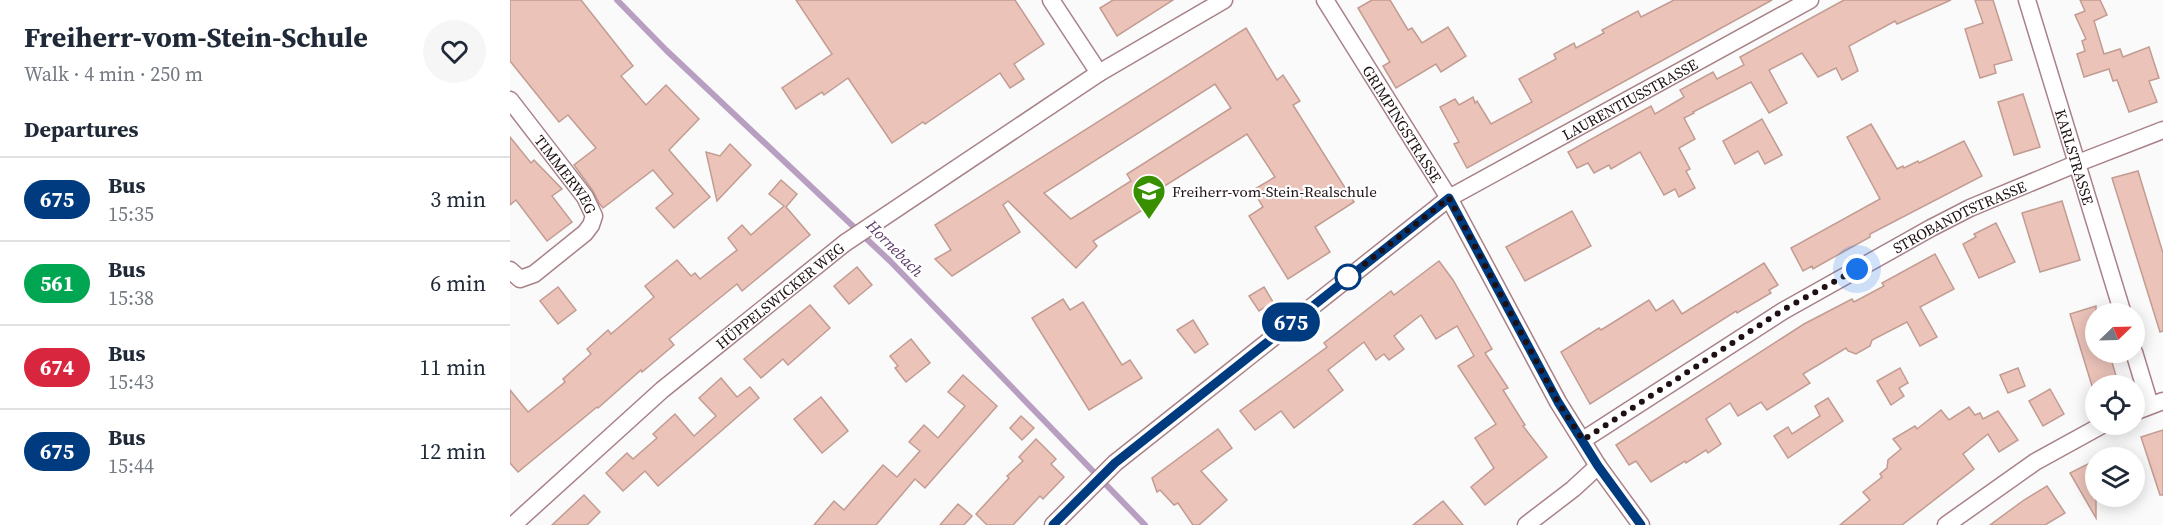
<!DOCTYPE html>
<meta charset="utf-8">
<style>
:root{--surface:#fff;--page:#f6f6f7;--text:#1f2937;--muted:#747a83;--line:#e0e1e3}
body{margin:0;font-family:"Source Serif 4",serif;background:var(--page);color:var(--text);height:100vh;display:flex;flex-direction:column;font-size:22px;white-space:nowrap}
*{box-sizing:border-box;margin:0}
p{font-size:20px;color:var(--muted)}
.icon{flex:none;width:33px;height:33px;fill:none;stroke:currentColor;stroke-width:2;stroke-linecap:round;stroke-linejoin:round}
.map{position:relative;flex:1;overflow:hidden}
.side{display:flex;flex-direction:column;background:var(--surface);width:510px}
.side>*{flex:none}
.badge{padding:0 12px;border-radius:20px;font-size:21px;line-height:39px}
.needle{width:39px;rotate:67deg}
.controls{position:absolute;left:1575px;top:303px;display:grid;gap:12px}
.controls a{display:grid;place-items:center;width:60px;height:60px;border-radius:50%;background:var(--surface);box-shadow:0 3px 15px #0003;font-size:30px}
.you{position:absolute;width:30px;height:30px;margin:-15px;border:4px solid #fff;border-radius:50%;background:#1a73e8;box-shadow:0 0 0 9px #1a73e833}
.map>.badge{position:absolute;translate:-50% -50%;box-shadow:0 0 0 3px #fff}
h2{padding:0 24px;font-size:22px;line-height:54px}
.round{display:grid;place-items:center;flex:none;width:63px;height:63px;border-radius:32px;background:var(--page)}
.headline{display:flex;align-items:center;justify-content:space-between;height:102px;padding:0 24px}
h1{font-size:28px;font-weight:700;line-height:45px}
ul{padding:0;list-style:none}
li{display:flex;align-items:center;gap:18px;height:84px;padding:0 24px;border-top:2px solid var(--line)}
li div{flex:1}
li b{display:block;font-size:22px}
li em{font-style:normal}
li .badge{min-width:66px;font-weight:700;text-align:center}
main{display:flex;flex:1;min-height:0}
.map>svg:first-child{display:block}
.lines{fill:none;stroke-linecap:round;stroke-linejoin:round}
.stream{stroke:#b89ec1;stroke-width:6}
.building{fill:#ebc3b9;stroke:#c29c92;stroke-width:1.5;fill-rule:evenodd}
.street-casing{stroke:#a98288;stroke-width:19}
.street{stroke:#fff;stroke-width:16}
.line-casing{stroke:#fff;stroke-width:14}
.line{stroke:#003b80;stroke-width:9}
.walk{stroke:#1f1113;stroke-width:6;stroke-dasharray:0 10.8}
.stop-dot{fill:#fff;stroke:#003b80;stroke-width:3}
.labels{text-anchor:middle;dominant-baseline:central;stroke-width:4.5;stroke-linejoin:round;paint-order:stroke}
.street-label{font-size:15px;fill:#1f1113;stroke:#fff}
.poi-label{font-size:15px;fill:#1f1113;stroke:#fff;text-anchor:start}
.water-label{font-size:16px;font-style:italic;fill:#5b3866;stroke:#fff}
</style>
<main>
<section class="side">
<div class="headline"><div><h1>Freiherr-vom-Stein-Schule</h1><p>Walk · 4 min · 250 m</p></div><a class="round"><svg class="icon" aria-label="heart" viewBox="0 0 24 24"><path d="M12 20l-8-8c-3-5 5-10 8-4 3-6 11-1 8 4z"/></svg></a></div>
<h2>Departures</h2>
<ul>
<li><span class="badge" style="background:#003b80;color:#fff">675</span><div><b>Bus</b><p>15:35</p></div><em>3 min</em></li>
<li><span class="badge" style="background:#00a651;color:#fff">561</span><div><b>Bus</b><p>15:38</p></div><em>6 min</em></li>
<li><span class="badge" style="background:#d7263d;color:#fff">674</span><div><b>Bus</b><p>15:43</p></div><em>11 min</em></li>
<li><span class="badge" style="background:#003b80;color:#fff">675</span><div><b>Bus</b><p>15:44</p></div><em>12 min</em></li>
</ul>
</section>
<div class="map">
<svg width="1653" height="525" viewBox="0 0 1653 525">
<rect width="100%" height="100%" fill="#fafafa"/>
<g class="lines">
<polyline class="stream" points="107,0 156,50 380,261 635,525"/>
</g>
<g class="building">
<polygon points="0,0 71,0 123,66 111,76 136,105 156,85 189,119 159,150 200,197 164,228 146,208 163,194 143,170 93,208 89,203 83,191 64,165 86,148 58,115 49,122 0,61"/>
<polygon points="286,0 505,0 534,44 504,64 514,79 500,88 490,73 415,124 413,122 382,143 338,78 314,95 312,92 286,109 272,88 322,54"/>
<polygon points="603,0 663,0 607,36 590,8"/>
<polygon points="862,0 880,0 898,30 902,28 912,43 938,27 956,56 931,72 926,64 886,88 873,66 880,62 848,8"/>
<polygon points="1164,0 1262,0 957,168 944,144 949,142 930,107 945,99 949,105 963,97 965,103 967,101 981,124 1022,102 1009,79 1046,59 1044,54 1064,43 1066,48 1094,33 1092,30 1128,11 1131,17"/>
<polygon points="1334,0 1441,0 1387,24 1385,21 1339,46 1348,71 1332,80 1326,68 1308,77 1292,53 1259,70 1277,103 1259,113 1241,82 1183,112 1184,113 1174,118 1185,139 1169,148 1180,169 1176,171 1185,188 1169,197 1165,189 1154,195 1130,152 1101,169 1099,165 1084,173 1078,163 1067,168 1058,152 1141,106 1145,114 1174,97 1170,90 1203,72 1207,79 1234,65 1230,57"/>
<polygon points="1465,0 1483,0 1502,60 1484,65 1486,73 1470,78 1455,29 1473,23"/>
<polygon points="1570,0 1590,0 1597,15 1584,21 1594,54 1610,49 1613,57 1639,47 1649,78 1639,81 1647,102 1619,112 1607,80 1603,81 1599,69 1574,77 1567,54 1575,51 1572,41 1576,39 1565,15 1575,11"/>
<path d="M 736,28 L 767,80 L 773,75 L 790,101 L 783,105 L 844,202 L 805,227 L 820,252 L 778,279 L 739,216 L 753,207 L 743,190 L 765,177 L 737,134 L 645,192 L 650,199 L 583,241 L 587,246 L 566,268 L 498,201 L 493,205 L 510,232 L 442,276 L 425,259 L 441,250 L 425,225 ZM 705,84 L 721,108 L 617,174 L 621,181 L 561,219 L 534,193 Z"/>
<polygon points="1513,94 1530,147 1504,155 1488,102"/>
<polygon points="1252,119 1272,155 1255,164 1248,151 1225,164 1213,141"/>
<polygon points="1361,124 1387,169 1393,166 1394,168 1408,161 1409,163 1454,141 1472,176 1360,234 1360,237 1315,262 1303,269 1302,266 1293,271 1281,248 1370,199 1337,137"/>
<polygon points="0,137 21,163 24,160 52,189 42,196 62,222 37,241 6,200 0,205"/>
<polygon points="220,144 241,165 207,201 196,152 210,156"/>
<polygon points="1628,171 1653,253 1653,331 1650,332 1602,178"/>
<polygon points="271,180 287,194 276,207 300,235 232,291 227,284 159,339 164,345 132,372 131,370 88,408 87,407 8,472 0,463 0,390 18,412 55,382 53,379 81,354 77,349 98,330 101,334 144,297 135,286 167,260 181,276 185,273 190,279 227,250 218,238 232,225 241,235 274,206 259,194"/>
<polygon points="1552,201 1570,260 1530,272 1512,213"/>
<polygon points="1062,211 1081,246 1015,281 996,247"/>
<polygon points="1486,223 1505,262 1469,278 1453,244 1466,237 1464,234"/>
<polygon points="1425,254 1444,289 1410,307 1427,337 1410,346 1397,322 1362,340 1360,346 1346,354 1338,351 1336,348 1293,374 1300,383 1257,410 1251,402 1228,416 1220,403 1196,419 1211,444 1198,453 1196,450 1176,463 1175,461 1141,482 1126,461 1119,465 1106,445 1294,324 1342,299 1344,302 1374,286 1372,283"/>
<polygon points="929,261 943,280 982,349 975,353 998,388 993,390 1015,425 1013,426 1037,457 975,505 961,487 984,468 965,438 986,424 948,366 964,356 947,326 926,339 911,315 884,336 894,349 879,360 874,354 866,360 854,342 818,370 833,390 784,428 771,411 745,430 730,411 817,347 814,343 881,291 884,295"/>
<polygon points="1254,263 1268,285 1259,290 1261,293 1227,313 1226,311 1080,404 1051,352 1089,328 1091,330 1139,300 1146,311 1163,300 1172,314"/>
<polygon points="347,267 362,285 339,304 324,286"/>
<polygon points="48,287 66,310 48,324 30,301"/>
<polygon points="754,287 763,302 749,311 739,296"/>
<polygon points="553,299 560,310 573,302 612,365 620,360 632,378 579,410 522,318"/>
<polygon points="300,305 320,328 278,365 273,359 251,378 234,359"/>
<polygon points="1586,306 1586,352 1599,352 1609,386 1582,386 1560,314"/>
<polygon points="683,320 698,344 685,353 667,330"/>
<polygon points="401,339 420,363 396,382 385,368 388,366 380,356"/>
<polygon points="1390,368 1398,383 1389,388 1394,396 1381,405 1367,381"/>
<polygon points="1508,368 1515,386 1498,393 1490,375"/>
<polygon points="453,375 487,406 415,488 405,479 366,525 304,525 324,501 334,510 373,465 387,477 410,451 399,442 414,425 428,438 455,406 438,392"/>
<polygon points="211,378 227,397 240,387 249,398 148,486 135,471 113,491 96,473 117,453 123,459 147,438 143,434 165,414 184,436 206,416 189,398"/>
<polygon points="1540,389 1554,414 1533,426 1519,401"/>
<polygon points="311,397 338,431 312,453 284,419"/>
<polygon points="1318,398 1333,421 1278,458 1264,436 1278,427 1282,434 1310,416 1305,406"/>
<polygon points="1459,407 1465,415 1470,413 1473,419 1488,411 1508,440 1489,452 1478,434 1453,454 1464,469 1392,525 1330,525 1360,500 1353,492 1372,477 1370,474 1377,468 1378,460 1391,449 1383,439 1405,426 1407,429 1431,410 1439,420"/>
<polygon points="511,416 524,428 512,440 500,428"/>
<polygon points="708,429 722,448 691,471 717,500 689,525 683,525 668,503 664,505 650,490 647,492 642,478"/>
<polygon points="1653,430 1653,495 1650,495 1631,437"/>
<polygon points="526,439 546,459 541,464 554,477 533,499 530,496 503,525 477,525 466,514 499,478 497,476 513,461 509,457"/>
<polygon points="1586,460 1586,518 1560,473"/>
<polygon points="1537,486 1555,513 1535,525 1480,525 1514,500"/>
<polygon points="74,495 90,512 77,525 42,525"/>
<polygon points="933,501 953,525 903,525"/>
<polygon points="448,504 462,516 454,525 430,525"/>
</g>
<g class="lines">
<defs>
<g id="street">
<polyline points="541,0 589,73"/>
<path id="s1" d="M 815,0 L 939,198 L 1048,402 L 1088,466 L 1131,525"/>
<path id="s2" d="M 1517,0 L 1613,314"/>
<path id="s3" d="M 0,100 L 75,197 L 84,216 L 81,225 L 75,233 L 24,274 L 10,279 L 0,270"/>
<polyline points="1624,352 1640,405"/>
<polyline points="1624,412 1653,401"/>
<path id="s4" d="M 1073,440 L 1273,311 L 1421,228 L 1460,208 L 1568,163 L 1653,130"/>
<path id="s5" d="M 3,525 L 152,390 L 335,243 L 589,73 L 714,0"/>
<path id="s6" d="M 543,525 L 605,463 L 939,198 L 1300,0"/>
<polyline points="1016,525 1063,489 1088,466"/>
<polyline points="1436,525 1525,462 1594,424"/>
</g>
</defs>
<use href="#street" class="street-casing"/>
<use href="#street" class="street"/>
</g>
<g class="lines">
<defs>
<polyline id="line" points="543,525 605,463 939,198 1048,402 1088,466 1131,525"/>
</defs>
<use href="#line" class="line-casing"/>
<use href="#line" class="line"/>
<polyline class="walk" points="838,277 939,198 1048,402 1073,440 1273,310 1347,269"/>
</g>
<defs>
<symbol id="school-pin" viewBox="-11 -11 22 30"><path d="M0 17L-7.5 6A9.5 9.5 0 1 1 7.5 6Z" fill="#389000" stroke="#fff"/><path d="M0-5L7-2L0 1L-7-2ZM-4 1L0 2.5L4 1V4Q0 6-4 4Z" fill="#fff"/></symbol>
</defs>
<g fill-rule="evenodd">
<use href="#school-pin" x="620" y="172" width="38" height="52"/>
</g>
<circle class="stop-dot" cx="838" cy="277" r="12"/>
<g class="labels">
<g class="street-label">
<text stroke="none"><textPath href="#s6" startOffset="720">LAURENTIUSSTRASSE</textPath></text>
<text stroke="none"><textPath href="#s1" startOffset="146">GRIMPINGSTRASSE</textPath></text>
<text stroke="none"><textPath href="#s2" startOffset="164">KARLSTRASSE</textPath></text>
<text stroke="none"><textPath href="#s3" startOffset="93">TIMMERWEG</textPath></text>
<text stroke="none"><textPath href="#s4" startOffset="438">STROBANDTSTRASSE</textPath></text>
<text stroke="none"><textPath href="#s5" startOffset="352">HÜPPELSWICKER WEG</textPath></text>
</g>
<g class="poi-label">
<text x="662" y="191">Freiherr-vom-Stein-Realschule</text>
</g>
<g class="water-label">
<text transform="translate(385 248) rotate(45)">Hornebach</text>
</g>
</g>
</svg>
<div class="controls">
<a><svg class="needle" viewBox="-14 -14 28 28"><path d="M0-13l5 13h-10z" fill="#e53935"/><path d="M0 13l5-13h-10z" fill="#747a83"/></svg></a>
<a><svg class="icon" aria-label="locate" viewBox="0 0 24 24"><circle cx="12" cy="12" r="6"/><path d="M12 2v4M12 18v4M2 12h4M18 12h4"/></svg></a>
<a><svg class="icon" aria-label="layers" viewBox="0 0 24 24"><path d="M12 4l9 5-9 5-9-5zM3 14l9 5 9-5"/></svg></a>
</div>
<div class="you" style="left:1347px;top:269px"></div>
<b class="badge" style="left:781px;top:322px;background:#003b80;color:#fff">675</b>
</div>
</main>
